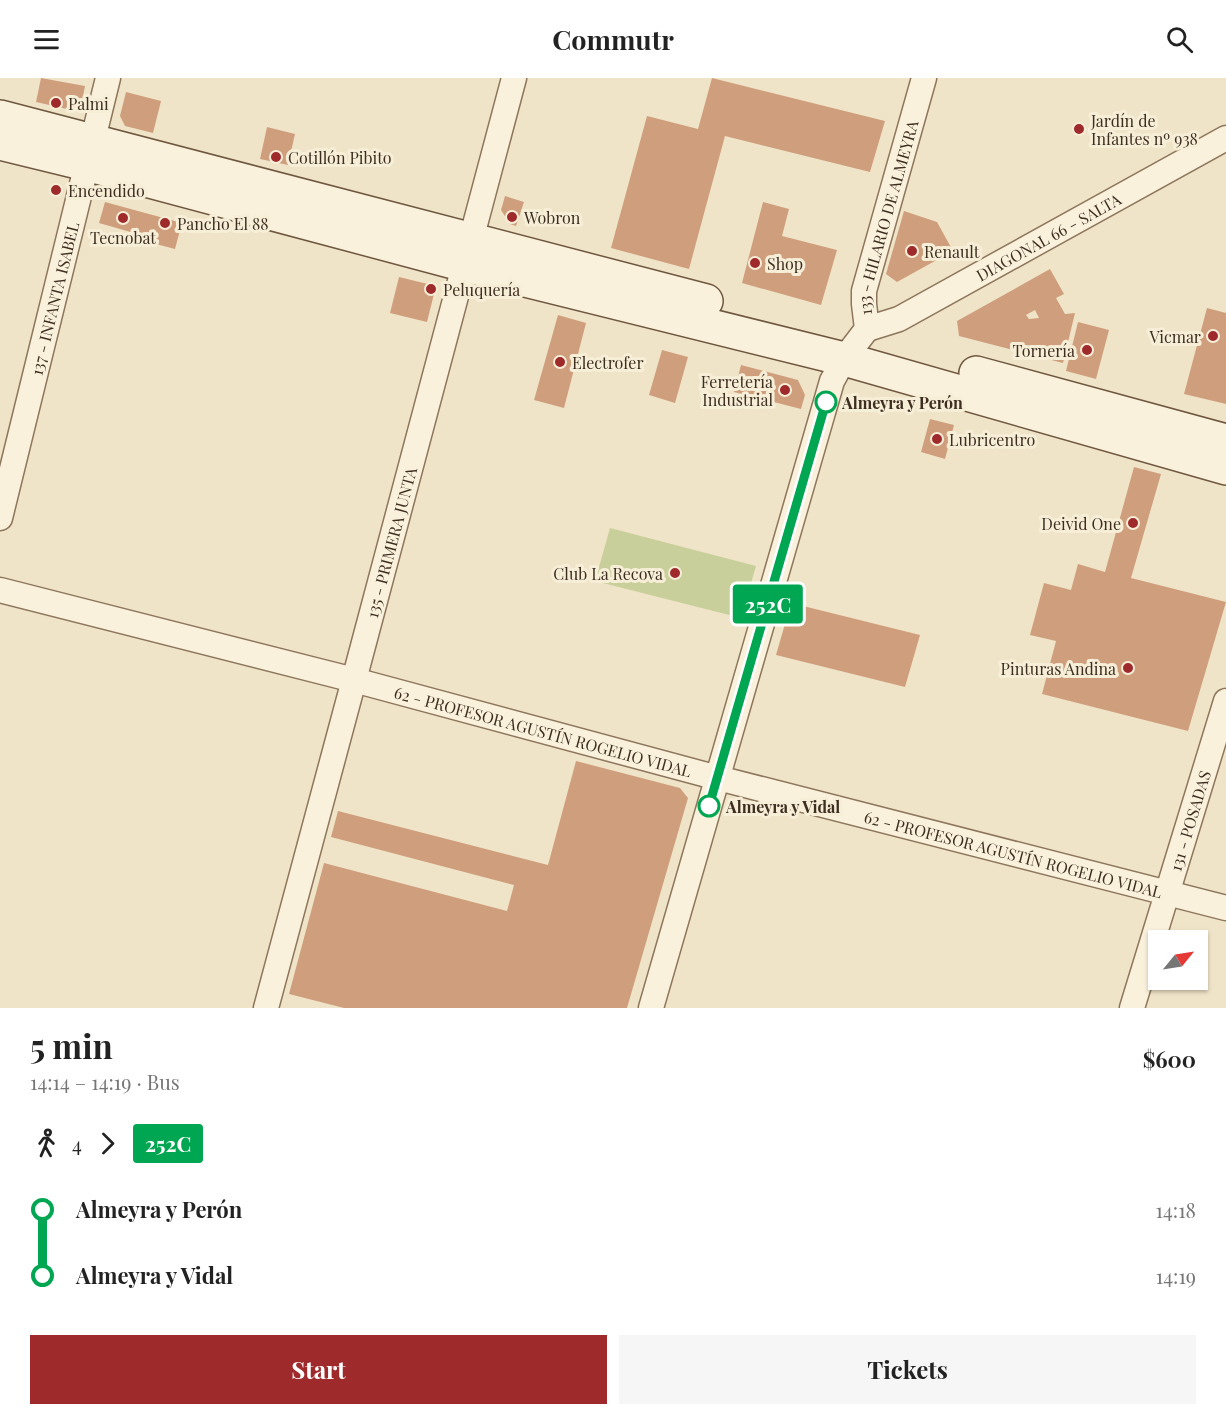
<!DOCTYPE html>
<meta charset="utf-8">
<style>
:root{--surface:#fff;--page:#f6f6f6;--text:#222;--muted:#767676;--accent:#9e2a2b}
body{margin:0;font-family:"Playfair Display",serif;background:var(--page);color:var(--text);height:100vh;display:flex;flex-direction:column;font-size:22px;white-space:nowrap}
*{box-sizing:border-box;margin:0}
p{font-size:20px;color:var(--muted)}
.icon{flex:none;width:33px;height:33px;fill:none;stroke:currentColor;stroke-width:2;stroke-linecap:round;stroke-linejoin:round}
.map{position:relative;height:930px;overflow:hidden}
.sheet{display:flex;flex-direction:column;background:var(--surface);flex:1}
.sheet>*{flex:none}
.badge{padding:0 12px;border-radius:4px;font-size:21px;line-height:39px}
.needle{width:39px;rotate:60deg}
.tools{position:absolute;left:1148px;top:852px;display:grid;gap:12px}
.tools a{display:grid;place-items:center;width:60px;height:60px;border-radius:0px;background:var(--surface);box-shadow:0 2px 4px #0004;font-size:30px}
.map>.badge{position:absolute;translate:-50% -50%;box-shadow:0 0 0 3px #fff}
.legs{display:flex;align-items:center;gap:9px;height:66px;padding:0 30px;font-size:20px}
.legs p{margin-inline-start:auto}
.head{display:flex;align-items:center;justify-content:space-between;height:102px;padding:0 30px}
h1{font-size:33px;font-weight:700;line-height:45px}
.action{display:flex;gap:12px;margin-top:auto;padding:12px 30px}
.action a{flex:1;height:69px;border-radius:0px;background:var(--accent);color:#fff;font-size:24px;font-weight:700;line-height:69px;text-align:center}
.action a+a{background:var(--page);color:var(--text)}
ul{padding:0 30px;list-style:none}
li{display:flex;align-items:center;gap:21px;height:66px;font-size:22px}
li i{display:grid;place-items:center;width:9px;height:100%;margin:0 8px;background:currentColor}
li i::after{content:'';width:15px;height:15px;margin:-8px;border:4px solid;border-radius:50%;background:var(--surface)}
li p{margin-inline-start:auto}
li:first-child i{background:linear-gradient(#0000 50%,currentColor 0)}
li:last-child i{background:linear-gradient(currentColor 50%,#0000 0)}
header{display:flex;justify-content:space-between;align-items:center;height:78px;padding:0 30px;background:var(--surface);font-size:27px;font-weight:700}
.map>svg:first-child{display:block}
.green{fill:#c9cf9b}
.building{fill:#cf9f7d;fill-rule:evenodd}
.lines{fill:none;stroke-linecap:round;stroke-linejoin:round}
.street-casing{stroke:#8d765c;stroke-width:27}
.secondary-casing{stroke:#6f573f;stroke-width:36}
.street{stroke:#faf1dc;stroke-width:24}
.secondary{stroke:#faf1dc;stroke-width:33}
.line-1-casing{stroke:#fff;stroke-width:14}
.line-1{stroke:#00a651;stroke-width:9}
.poi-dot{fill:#9e2a2b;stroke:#f7eed8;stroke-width:2}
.stop-1-dot{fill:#fff;stroke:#00a651;stroke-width:3}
.labels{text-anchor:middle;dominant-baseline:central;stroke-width:6;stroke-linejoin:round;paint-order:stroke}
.poi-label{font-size:16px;fill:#3d2e20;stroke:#f7eed8;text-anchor:start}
.street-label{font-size:16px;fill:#3d2e20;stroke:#f7eed8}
.stop-label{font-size:16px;font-weight:bold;fill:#3d2e20;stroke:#f7eed8;text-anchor:start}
</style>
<header><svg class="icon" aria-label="menu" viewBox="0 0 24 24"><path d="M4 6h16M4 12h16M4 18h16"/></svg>Commutr<svg class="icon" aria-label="search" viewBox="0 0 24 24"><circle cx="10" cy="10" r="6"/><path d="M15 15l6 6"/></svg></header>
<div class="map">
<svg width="1226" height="930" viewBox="0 0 1226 930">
<rect width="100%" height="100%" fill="#f0e4c8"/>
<polygon class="green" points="610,450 756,488 741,540 595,503"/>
<g class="building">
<polygon points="41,0 85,8 80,34 36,24"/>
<polygon points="712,0 885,43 870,94 725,58 689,191 611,170 647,38 698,51"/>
<polygon points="126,14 161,23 153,55 125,48 120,38"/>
<polygon points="267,49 295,56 288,87 260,81"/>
<polygon points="505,118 524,124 516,148 510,146 501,132"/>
<polygon points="105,124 182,145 175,171 152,165 154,156 143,154 141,157 99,145"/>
<polygon points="763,124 789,131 782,158 837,172 821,227 742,205"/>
<polygon points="904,133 937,144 953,173 897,204 886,196"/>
<path d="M 1050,191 L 1064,216 L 1056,220 L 1065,236 L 1075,235 L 1063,285 L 959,258 L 957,243 ZM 1035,232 L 1039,240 L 1029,241 L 1026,237 Z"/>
<polygon points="399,199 436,208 427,244 390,235"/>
<polygon points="1207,230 1226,235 1226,326 1184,316"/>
<polygon points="558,237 586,245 564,330 534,322"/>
<polygon points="1078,244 1109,252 1096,301 1066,293"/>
<polygon points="662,272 688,279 675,325 649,317"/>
<polygon points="741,287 798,302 805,317 801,331 734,314"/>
<polygon points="930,341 954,347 945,381 921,374"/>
<polygon points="1134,389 1161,396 1131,500 1226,524 1188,653 1042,616 1056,563 1030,557 1044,505 1071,512 1078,486 1105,494"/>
<polygon points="791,525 920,557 905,609 776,577"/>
<polygon points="576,683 680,710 688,720 627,930 344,930 289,916 324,785 507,833 514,807 331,759 338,733 548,787"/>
</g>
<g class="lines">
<defs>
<g id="street">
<path id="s1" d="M 867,251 L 899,241 L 1226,60"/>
<path id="s2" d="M 0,440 L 108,0"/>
<path id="s3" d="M 0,512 L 354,602 L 718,700 L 1226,830"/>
<path id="s4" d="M 266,930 L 354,602 L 514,0"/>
<path id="s5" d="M 651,930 L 832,303 L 844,281 L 867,251 L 864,226 L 864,213 L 924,0"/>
<path id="s6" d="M 1132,930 L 1226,623"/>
</g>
<g id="secondary">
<polyline points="0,39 706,223"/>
<polyline points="0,65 86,86 465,187 844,281 1226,390"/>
<polyline points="976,295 1226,363"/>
</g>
</defs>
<use href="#street" class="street-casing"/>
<use href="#secondary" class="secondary-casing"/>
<use href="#street" class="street"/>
<use href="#secondary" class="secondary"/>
</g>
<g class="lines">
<defs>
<polyline id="line-1" points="709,728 826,324"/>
</defs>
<use href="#line-1" class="line-1-casing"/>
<use href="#line-1" class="line-1"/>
</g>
<g class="poi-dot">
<circle cx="56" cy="25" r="6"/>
<circle cx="1079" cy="51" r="6"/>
<circle cx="276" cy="79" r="6"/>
<circle cx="56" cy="112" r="6"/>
<circle cx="512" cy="139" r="6"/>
<circle cx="123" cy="140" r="6"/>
<circle cx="165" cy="145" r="6"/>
<circle cx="912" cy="173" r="6"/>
<circle cx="755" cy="185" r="6"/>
<circle cx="431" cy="211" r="6"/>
<circle cx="1213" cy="258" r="6"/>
<circle cx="1087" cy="272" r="6"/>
<circle cx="560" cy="284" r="6"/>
<circle cx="785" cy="312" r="6"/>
<circle cx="937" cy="361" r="6"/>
<circle cx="1133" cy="445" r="6"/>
<circle cx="675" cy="495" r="6"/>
<circle cx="1128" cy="590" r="6"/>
</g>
<g class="stop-1-dot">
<circle cx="826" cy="324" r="10"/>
<circle cx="709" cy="728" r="10"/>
</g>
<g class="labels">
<g class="poi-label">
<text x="68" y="25">Palmi</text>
<text x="1091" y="42">Jardín de<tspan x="1091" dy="18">Infantes nº 938</tspan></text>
<text x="288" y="79">Cotillón Pibito</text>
<text x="68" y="112">Encendido</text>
<text x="524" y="139">Wobron</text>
<text x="177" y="145">Pancho El 88</text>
<text x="123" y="159" text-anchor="middle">Tecnobat</text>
<text x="924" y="173">Renault</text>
<text x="767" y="185">Shop</text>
<text x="443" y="211">Peluquería</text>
<text x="1201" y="258" text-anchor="end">Vicmar</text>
<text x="1075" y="272" text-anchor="end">Tornería</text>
<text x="572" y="284">Electrofer</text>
<text x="773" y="303" text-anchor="end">Ferretería<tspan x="773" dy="18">Industrial</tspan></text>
<text x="949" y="361">Lubricentro</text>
<text x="1121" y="445" text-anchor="end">Deivid One</text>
<text x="663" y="495" text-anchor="end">Club La Recova</text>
<text x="1116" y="590" text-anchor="end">Pinturas Andina</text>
</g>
<g class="street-label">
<text stroke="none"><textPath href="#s5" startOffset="830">133 - HILARIO DE ALMEYRA</textPath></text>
<text stroke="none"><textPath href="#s1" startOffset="204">DIAGONAL 66 - SALTA</textPath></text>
<text stroke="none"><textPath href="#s2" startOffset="226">137 - INFANTA ISABEL</textPath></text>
<text stroke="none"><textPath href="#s4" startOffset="482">135 - PRIMERA JUNTA</textPath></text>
<text stroke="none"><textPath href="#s3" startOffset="561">62 - PROFESOR AGUSTÍN ROGELIO VIDAL</textPath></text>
<text stroke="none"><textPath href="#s6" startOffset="196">131 - POSADAS</textPath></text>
<text stroke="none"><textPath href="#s3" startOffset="1047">62 - PROFESOR AGUSTÍN ROGELIO VIDAL</textPath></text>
</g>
<g class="stop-label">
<text x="842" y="324">Almeyra y Perón</text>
<text x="726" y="728">Almeyra y Vidal</text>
</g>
</g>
</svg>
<div class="tools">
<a><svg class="needle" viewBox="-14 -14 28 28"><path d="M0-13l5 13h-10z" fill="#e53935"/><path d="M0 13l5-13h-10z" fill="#767676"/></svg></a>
</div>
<b class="badge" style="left:768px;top:526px;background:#00a651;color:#fff">252C</b>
</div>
<section class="sheet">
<div class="head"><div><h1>5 min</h1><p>14:14 – 14:19 · Bus</p></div><b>$600</b></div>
<div class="legs"><svg class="icon" aria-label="walk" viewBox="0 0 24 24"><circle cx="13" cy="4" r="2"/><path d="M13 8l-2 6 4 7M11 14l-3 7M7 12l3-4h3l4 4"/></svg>4<svg class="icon" aria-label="forward" viewBox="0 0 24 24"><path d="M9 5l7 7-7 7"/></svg><b class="badge" style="background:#00a651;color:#fff">252C</b></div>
<ul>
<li><i style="color:#00a651"></i><b>Almeyra y Perón</b><p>14:18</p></li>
<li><i style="color:#00a651"></i><b>Almeyra y Vidal</b><p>14:19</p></li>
</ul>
<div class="action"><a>Start</a><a>Tickets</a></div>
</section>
